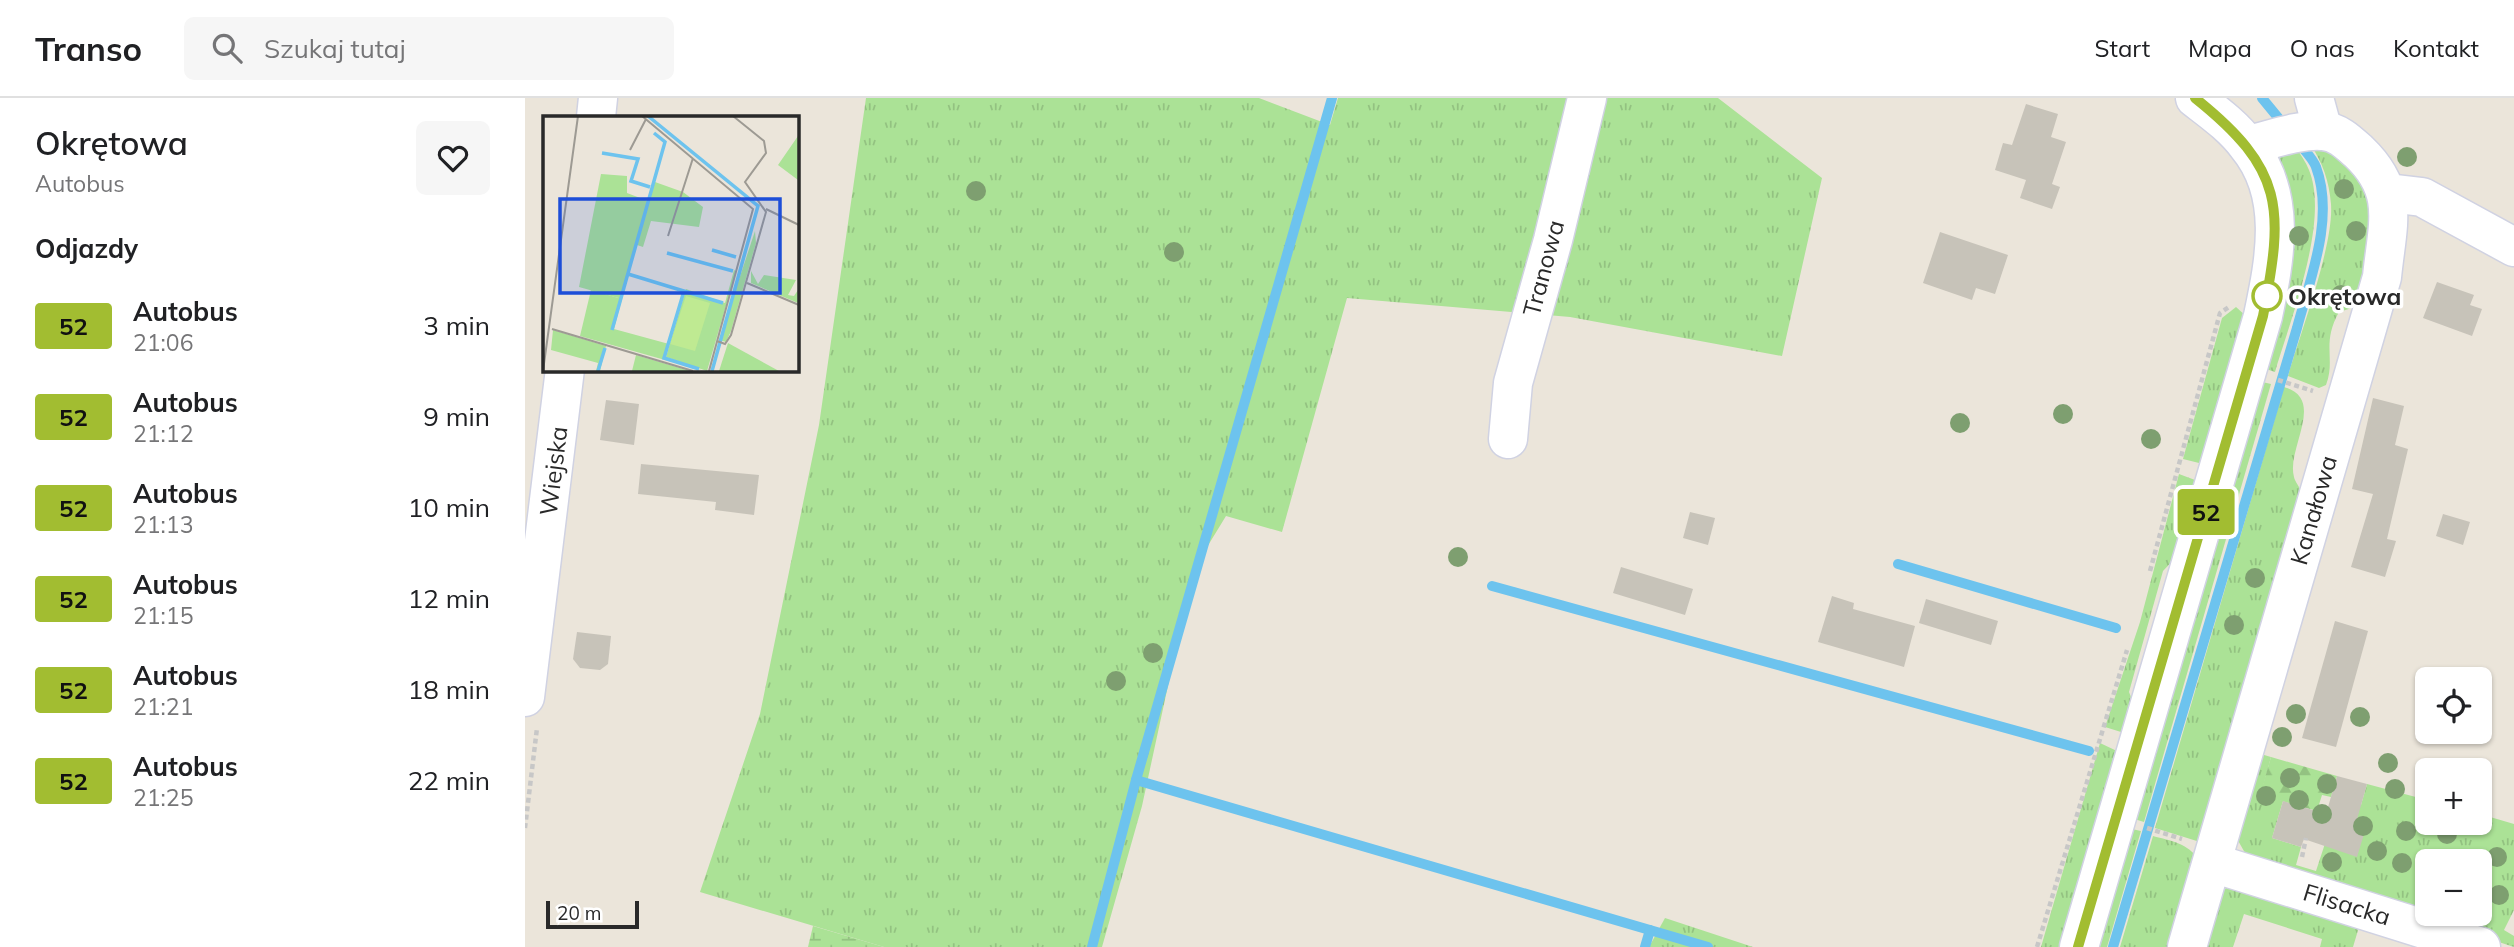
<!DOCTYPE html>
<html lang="pl">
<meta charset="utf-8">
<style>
:root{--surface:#fff;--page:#f6f6f6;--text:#202124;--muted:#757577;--line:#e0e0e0}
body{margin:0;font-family:Mulish,sans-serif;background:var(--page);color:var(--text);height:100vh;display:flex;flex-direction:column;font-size:26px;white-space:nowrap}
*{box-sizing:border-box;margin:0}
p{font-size:23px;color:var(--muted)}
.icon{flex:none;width:38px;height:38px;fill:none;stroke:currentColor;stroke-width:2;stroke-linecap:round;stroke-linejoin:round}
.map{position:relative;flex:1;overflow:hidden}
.sheet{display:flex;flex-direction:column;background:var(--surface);width:525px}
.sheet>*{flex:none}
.badge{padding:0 14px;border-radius:5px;font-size:24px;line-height:46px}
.controls{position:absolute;left:1890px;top:569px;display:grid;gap:14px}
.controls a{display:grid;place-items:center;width:77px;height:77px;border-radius:10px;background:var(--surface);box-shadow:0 2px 5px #0004;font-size:35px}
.scale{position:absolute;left:21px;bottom:18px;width:93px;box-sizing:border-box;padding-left:7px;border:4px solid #292929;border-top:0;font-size:19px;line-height:24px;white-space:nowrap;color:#292929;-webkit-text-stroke:5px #fff;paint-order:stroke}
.map>.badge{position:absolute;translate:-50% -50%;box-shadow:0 0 0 4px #fff}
h2{padding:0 35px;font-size:26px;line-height:63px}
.round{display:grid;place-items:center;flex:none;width:74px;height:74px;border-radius:10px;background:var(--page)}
.headline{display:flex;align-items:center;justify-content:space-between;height:119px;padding:0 35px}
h1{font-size:33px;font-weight:600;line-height:52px}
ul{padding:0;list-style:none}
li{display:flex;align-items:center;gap:21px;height:91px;padding:0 35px}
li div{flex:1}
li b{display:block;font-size:26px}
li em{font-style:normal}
li .badge{min-width:77px;font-weight:700;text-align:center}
header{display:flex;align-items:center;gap:42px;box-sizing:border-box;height:98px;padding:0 35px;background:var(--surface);border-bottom:2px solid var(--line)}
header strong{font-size:33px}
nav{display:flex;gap:38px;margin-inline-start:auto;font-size:24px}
.search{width:490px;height:63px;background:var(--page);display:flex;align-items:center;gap:18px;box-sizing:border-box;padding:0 24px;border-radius:10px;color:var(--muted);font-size:26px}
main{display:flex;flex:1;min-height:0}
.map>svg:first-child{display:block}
.grass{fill:url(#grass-tufts);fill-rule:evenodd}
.forest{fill:url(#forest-firs)}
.wetland{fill:url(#wetland-marsh)}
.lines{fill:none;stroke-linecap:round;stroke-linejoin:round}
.stream{stroke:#6dc3ee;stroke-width:10}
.building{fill:#c7c3b9}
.minor-casing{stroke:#d0d2e2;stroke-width:41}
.path{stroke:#c7c7c7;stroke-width:4.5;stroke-dasharray:5 3.5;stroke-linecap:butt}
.minor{stroke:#fff;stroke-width:38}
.tree{fill:#7e9f70}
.line-casing{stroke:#fff;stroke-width:16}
.line{stroke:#a2bd31;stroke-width:10}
.stop-dot{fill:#fff;stroke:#a2bd31;stroke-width:3.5}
.labels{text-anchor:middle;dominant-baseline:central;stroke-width:7;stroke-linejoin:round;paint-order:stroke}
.street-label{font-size:24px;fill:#292929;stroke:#fff}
.stop-label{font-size:24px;font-weight:bold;fill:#292929;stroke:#fff;text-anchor:start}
.inset-river{fill:none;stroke:#6dc3ee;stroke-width:3.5}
.inset-road{fill:none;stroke:#9d9a93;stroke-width:2}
.view{fill:#1d4ed8;fill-opacity:0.15;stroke:#1d4ed8;stroke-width:3.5}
.inset-edge{fill:none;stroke:#292929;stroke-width:3.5}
</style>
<header>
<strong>Transo</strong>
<div class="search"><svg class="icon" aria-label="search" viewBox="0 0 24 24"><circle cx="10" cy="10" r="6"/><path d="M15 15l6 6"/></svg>Szukaj tutaj</div>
<nav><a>Start</a><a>Mapa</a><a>O nas</a><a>Kontakt</a></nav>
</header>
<main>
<section class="sheet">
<div class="headline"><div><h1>Okrętowa</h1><p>Autobus</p></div><a class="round"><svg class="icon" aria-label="heart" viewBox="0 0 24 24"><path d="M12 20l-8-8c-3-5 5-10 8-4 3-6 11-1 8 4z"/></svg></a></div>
<h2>Odjazdy</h2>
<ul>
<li><span class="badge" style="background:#a2bd31;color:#111">52</span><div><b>Autobus</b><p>21:06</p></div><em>3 min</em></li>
<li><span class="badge" style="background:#a2bd31;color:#111">52</span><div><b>Autobus</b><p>21:12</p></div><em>9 min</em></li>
<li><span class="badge" style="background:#a2bd31;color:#111">52</span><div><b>Autobus</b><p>21:13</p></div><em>10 min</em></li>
<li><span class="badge" style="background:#a2bd31;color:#111">52</span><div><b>Autobus</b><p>21:15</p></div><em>12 min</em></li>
<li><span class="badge" style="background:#a2bd31;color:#111">52</span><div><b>Autobus</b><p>21:21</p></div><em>18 min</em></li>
<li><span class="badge" style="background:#a2bd31;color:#111">52</span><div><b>Autobus</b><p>21:25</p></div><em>22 min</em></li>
</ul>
</section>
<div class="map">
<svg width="1989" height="849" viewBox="0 0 1989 849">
<defs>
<pattern id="grass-tufts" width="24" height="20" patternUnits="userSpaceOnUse" patternTransform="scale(1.75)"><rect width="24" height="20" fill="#abe296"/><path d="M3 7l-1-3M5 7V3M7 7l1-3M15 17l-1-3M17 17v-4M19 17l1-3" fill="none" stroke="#93c281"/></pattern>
<pattern id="forest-firs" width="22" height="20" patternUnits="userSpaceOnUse" patternTransform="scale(1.75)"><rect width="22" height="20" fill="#abe296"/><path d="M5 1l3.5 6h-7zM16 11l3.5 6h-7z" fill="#93c281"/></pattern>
<pattern id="wetland-marsh" width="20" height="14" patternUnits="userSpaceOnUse" patternTransform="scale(1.75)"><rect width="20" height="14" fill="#abe296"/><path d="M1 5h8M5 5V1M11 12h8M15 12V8" fill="none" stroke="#93c281"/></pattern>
</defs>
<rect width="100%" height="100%" fill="#ebe5da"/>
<g class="grass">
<polygon points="341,0 734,0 805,27 813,0 1193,0 1297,80 1257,258 1045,219 822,200 757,434 701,418 668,472 617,708 577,849 359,849 175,794 235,616 294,327"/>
<path d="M 1806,45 L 1836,86 L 1845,110 L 1848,125 L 1835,204 L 1827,210 L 1814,214 C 1796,246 1811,261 1801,287 L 1794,290 L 1763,278 C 1775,236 1809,147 1806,106 C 1804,83 1798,65 1785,46 Z"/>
<path d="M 1770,48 C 1775,56 1781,64 1784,72 C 1805,123 1765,222 1750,274 L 1738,270 L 1763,85 L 1754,59 L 1761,49 Z"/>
<polygon points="1711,209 1721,218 1683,361 1674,365 1658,361 1697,220"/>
<polygon points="1733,283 1746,286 1619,724 1606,720"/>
<path d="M 1759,289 C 1802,301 1761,351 1769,379 C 1770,384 1775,389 1776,394 L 1675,744 L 1630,730 Z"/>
<polygon points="1654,376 1670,382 1655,455 1638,473 1604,594 1608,604 1604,629 1596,634 1580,629 1615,524"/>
<polygon points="1575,645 1594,654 1540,849 1516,849"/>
<path d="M 1729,654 L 1746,659 L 1736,696 L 1758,703 L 1747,740 L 1776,749 L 1771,767 L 1791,773 L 1812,709 L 1836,707 L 1842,686 L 1902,702 L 1902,724 L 1955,724 L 1955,716 L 1989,726 L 1989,812 L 1979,832 L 1989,838 L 1989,849 L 1724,762 L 1711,739 ZM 1902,763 L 1955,763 L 1955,816 L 1902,816 Z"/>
<polygon points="1602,730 1616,733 1582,849 1567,849"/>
<path d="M 1628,738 C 1646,743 1663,745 1674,762 L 1652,849 L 1595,849 Z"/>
<polygon points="1705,787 1922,849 1889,849 1834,829 1828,849 1795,849 1797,841 1719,816 1708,849 1674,849 1696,794"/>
<polygon points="1140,820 1228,849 1124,849"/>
</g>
<polygon class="forest" points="1746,659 1812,678 1806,699 1797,697 1792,713 1735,697"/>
<polygon class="wetland" points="288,828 359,849 283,849"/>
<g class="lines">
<g class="stream">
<polyline points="1737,0 1760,28"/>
<polyline points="1373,466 1591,530"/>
<polyline points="967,488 1564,653"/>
<polyline points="611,682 1183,849"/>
<polyline points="567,849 611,682 807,0"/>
<polyline points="1120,849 1125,832"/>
<path d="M 1588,849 L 1772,230 C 1785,181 1810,120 1791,69 C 1788,60 1778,51 1772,43"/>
</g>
</g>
<g class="building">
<polygon points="1501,6 1533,16 1526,39 1541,44 1527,86 1535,89 1527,111 1495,100 1501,82 1470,72 1478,45 1487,47"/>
<polygon points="1415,134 1483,157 1470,196 1451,190 1447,202 1398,185"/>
<polygon points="1912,184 1949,197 1945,207 1957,211 1947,238 1898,220"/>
<polygon points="1848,300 1879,308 1870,347 1883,351 1862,441 1871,443 1860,479 1826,469 1848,396 1827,391"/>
<polygon points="81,302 114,306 109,347 75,342"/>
<polygon points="116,366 234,377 229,417 190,412 191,404 113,396"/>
<polygon points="1165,414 1190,420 1183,447 1158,440"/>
<polygon points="1918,416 1945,424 1938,447 1911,438"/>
<polygon points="1096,469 1168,491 1160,517 1088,495"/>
<polygon points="1307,498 1329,505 1328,511 1390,528 1379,569 1293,544"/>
<polygon points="1401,501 1473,523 1466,547 1394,525"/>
<polygon points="1810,523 1843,533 1811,649 1777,640"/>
<polygon points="52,534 86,538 83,566 75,572 55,570 48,561"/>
<polygon points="1812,678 1842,686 1829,732 1839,736 1832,759 1779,741 1776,749 1747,740 1758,703 1801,716"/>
</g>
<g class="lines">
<defs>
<g id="minor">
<polyline points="1789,0 1798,33"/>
<polyline points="71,19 73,0"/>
<polyline points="1863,95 1897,99 1989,149"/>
<polyline points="983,341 988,285 1028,142 1062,0"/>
<polyline points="0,599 40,271"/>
<polyline points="1688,765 1956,849"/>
<path d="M 1554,849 L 1738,218 C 1750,161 1763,96 1722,47 C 1708,28 1688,14 1670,0"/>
<path d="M 1662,849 L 1857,179 C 1862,127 1876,94 1834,54 C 1823,44 1813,34 1798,33 C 1774,31 1746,42 1723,47"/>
</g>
</defs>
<use href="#minor" class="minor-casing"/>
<g class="path">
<polyline points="1753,282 1788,293"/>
<polyline points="1625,473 1695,215 1704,209"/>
<polyline points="0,730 12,630"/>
<polyline points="1622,730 1657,741"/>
<polyline points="1777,759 1781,740"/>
<polyline points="1512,849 1602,552"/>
</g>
<use href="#minor" class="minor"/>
</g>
<g class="tree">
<circle cx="1882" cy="59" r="10"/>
<circle cx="1819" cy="91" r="10"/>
<circle cx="451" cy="93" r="10"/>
<circle cx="1831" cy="133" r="10"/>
<circle cx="1774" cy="138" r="10"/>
<circle cx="649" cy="154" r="10"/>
<circle cx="1816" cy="197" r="10"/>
<circle cx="1538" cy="316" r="10"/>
<circle cx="1435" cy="325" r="10"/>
<circle cx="1626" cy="341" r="10"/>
<circle cx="933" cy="459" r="10"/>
<circle cx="1730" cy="480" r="10"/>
<circle cx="1709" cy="527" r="10"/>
<circle cx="628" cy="555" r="10"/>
<circle cx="591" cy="583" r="10"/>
<circle cx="1771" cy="616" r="10"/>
<circle cx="1835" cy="619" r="10"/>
<circle cx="1757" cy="639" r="10"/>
<circle cx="1863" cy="665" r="10"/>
<circle cx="1765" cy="680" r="10"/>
<circle cx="1802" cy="686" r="10"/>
<circle cx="1870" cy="691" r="10"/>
<circle cx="1741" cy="698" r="10"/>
<circle cx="1774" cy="702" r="10"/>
<circle cx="1797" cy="716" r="10"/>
<circle cx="1838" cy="728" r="10"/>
<circle cx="1881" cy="733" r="10"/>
<circle cx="1922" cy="736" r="10"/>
<circle cx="1852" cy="753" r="10"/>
<circle cx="1972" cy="759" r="10"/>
<circle cx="1807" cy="764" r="10"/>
<circle cx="1877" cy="765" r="10"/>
<circle cx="1974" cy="797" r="10"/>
</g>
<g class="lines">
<defs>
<path id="line" d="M 1553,849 L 1738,218 C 1759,110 1760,72 1670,0"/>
</defs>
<use href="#line" class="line-casing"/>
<use href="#line" class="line"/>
</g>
<circle class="stop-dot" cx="1742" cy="198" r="14"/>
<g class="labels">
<g class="street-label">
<text transform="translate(1018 170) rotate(-75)">Tranowa</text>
<text transform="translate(28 373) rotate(-83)">Wiejska</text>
<text transform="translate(1788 412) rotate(-74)">Kanałowa</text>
<text transform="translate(1822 806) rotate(17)">Flisacka</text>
</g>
<g class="stop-label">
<text x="1763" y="198">Okrętowa</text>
</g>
</g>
<g transform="translate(18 18)">
<rect width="256" height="256" fill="#ebe5da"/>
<path d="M 255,20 L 255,64 L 235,49 ZM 58,58 L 84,60 L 84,77 L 105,85 L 112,66 L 140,76 L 160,91 L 156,111 L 108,105 L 100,131 L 94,129 L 91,135 L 79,183 L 36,171 ZM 212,115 L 213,127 L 188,215 L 183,226 L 176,224 ZM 191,154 L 193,155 L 164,255 L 123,241 L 143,173 L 182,187 ZM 208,155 L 215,168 L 221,159 L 253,164 L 245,179 L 251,180 L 255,174 L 255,187 L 208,167 ZM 10,214 L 63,230 L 57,255 L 53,255 L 55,247 L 8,234 Z" fill="#abe296"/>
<path d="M 48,174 L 79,183 L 71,213 L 126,228 L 123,241 L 161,255 L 37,220 ZM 93,239 L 147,255 L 89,255 Z" fill="#abe296"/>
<path d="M 185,227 L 236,255 L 176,255 Z" fill="#abe296"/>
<path d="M 143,180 L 167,187 L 152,235 L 127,228 Z" fill="#bfea92"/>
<path class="inset-river" d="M 105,0 L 215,90 L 169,255M 59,37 L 95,43 L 88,65 L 107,71M 169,134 L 193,141M 124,137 L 190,155M 85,158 L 180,187M 141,175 L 121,242 L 156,253M 69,214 L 122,26 L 111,17M 55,255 L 62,232"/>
<path class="inset-road" d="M 99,0 L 210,93 L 166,255M 87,34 L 103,3M 223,93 L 256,109M 125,120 L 150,42M 204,167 L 256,189M 9,213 L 150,255M 174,225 L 182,228 L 188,219 L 223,96 L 202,66 L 223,37 L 221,25 L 190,0M 0,255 L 35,0"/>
<path class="view" d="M 17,83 L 237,83 L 237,177 L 17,177 Z"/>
<rect width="256" height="256" class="inset-edge"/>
</g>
</svg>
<div class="controls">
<a><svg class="icon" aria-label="locate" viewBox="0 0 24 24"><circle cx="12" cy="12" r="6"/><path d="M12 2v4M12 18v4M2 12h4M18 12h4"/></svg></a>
<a>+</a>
<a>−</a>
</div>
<div class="scale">20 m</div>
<b class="badge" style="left:1681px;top:414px;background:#a2bd31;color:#111">52</b>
</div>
</main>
